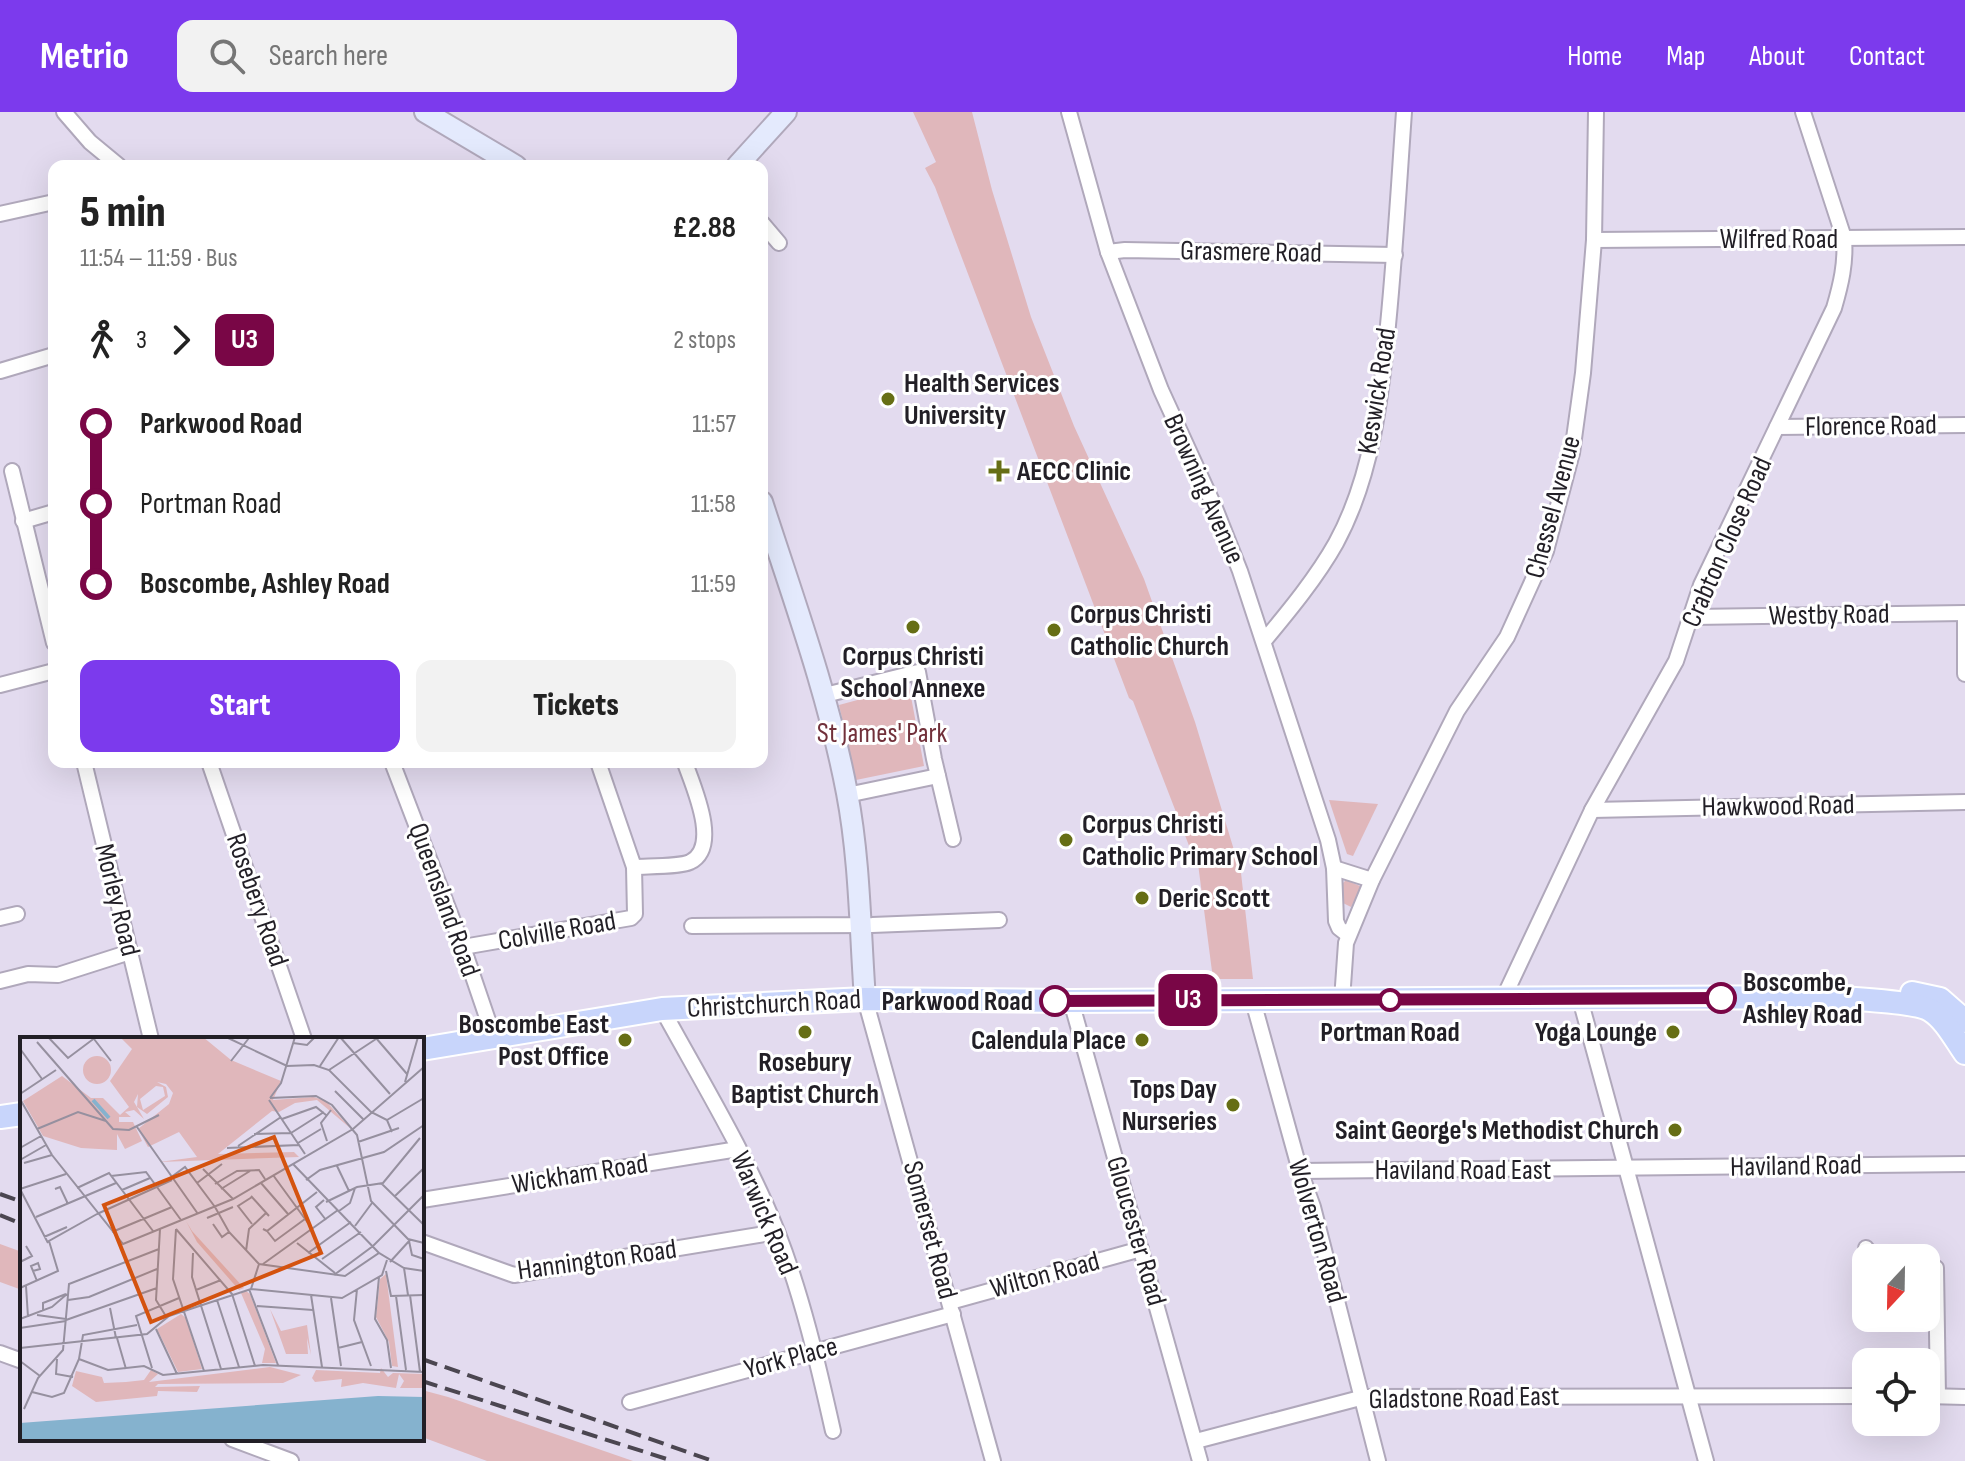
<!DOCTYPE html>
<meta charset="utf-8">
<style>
:root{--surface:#fff;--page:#f2f2f2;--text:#222;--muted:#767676;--accent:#7c3aed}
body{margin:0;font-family:"Sofia Sans Condensed",sans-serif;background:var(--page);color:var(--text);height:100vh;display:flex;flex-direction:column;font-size:30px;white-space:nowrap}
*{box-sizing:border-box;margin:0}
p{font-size:26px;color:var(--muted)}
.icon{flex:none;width:44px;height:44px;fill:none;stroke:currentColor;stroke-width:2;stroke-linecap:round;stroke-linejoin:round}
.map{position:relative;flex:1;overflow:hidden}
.drawer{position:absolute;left:48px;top:48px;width:720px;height:608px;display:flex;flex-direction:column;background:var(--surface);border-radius:16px;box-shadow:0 8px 32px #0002}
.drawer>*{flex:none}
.badge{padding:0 16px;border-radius:12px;font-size:28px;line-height:52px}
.needle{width:52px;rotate:202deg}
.controls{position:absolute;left:1852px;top:1132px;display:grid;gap:16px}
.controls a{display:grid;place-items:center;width:88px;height:88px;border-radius:16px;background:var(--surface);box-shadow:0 8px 32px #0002;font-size:40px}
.map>.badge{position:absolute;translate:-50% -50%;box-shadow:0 0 0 4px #fff}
.legs{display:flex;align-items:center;gap:12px;height:88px;padding:0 32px;font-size:26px}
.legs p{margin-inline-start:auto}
.overview{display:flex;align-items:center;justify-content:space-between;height:136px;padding:0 32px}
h1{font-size:44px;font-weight:800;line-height:60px}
.primary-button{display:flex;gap:16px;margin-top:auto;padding:16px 32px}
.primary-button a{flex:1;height:92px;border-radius:16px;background:var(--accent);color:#fff;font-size:32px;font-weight:800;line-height:92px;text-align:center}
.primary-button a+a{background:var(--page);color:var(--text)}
ul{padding:0 32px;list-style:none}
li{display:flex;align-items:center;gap:28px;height:80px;font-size:30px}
li i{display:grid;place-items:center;width:12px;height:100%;margin:0 10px;background:currentColor}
li i::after{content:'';width:20px;height:20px;margin:-10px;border:6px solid;border-radius:50%;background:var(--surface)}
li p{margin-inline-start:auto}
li:first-child i{background:linear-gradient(#0000 50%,currentColor 0)}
li:last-child i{background:linear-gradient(currentColor 50%,#0000 0)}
header{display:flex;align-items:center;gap:48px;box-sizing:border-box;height:112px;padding:0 40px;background:var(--accent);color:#fff}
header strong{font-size:38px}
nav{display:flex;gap:44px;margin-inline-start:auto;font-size:28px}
.search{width:560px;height:72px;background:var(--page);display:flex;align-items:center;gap:20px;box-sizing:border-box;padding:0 28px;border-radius:16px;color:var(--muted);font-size:30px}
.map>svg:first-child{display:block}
.green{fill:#e0b7bb}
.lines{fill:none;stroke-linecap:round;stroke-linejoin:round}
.street-casing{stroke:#b0a8bb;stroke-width:18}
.secondary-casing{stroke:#b0a8bb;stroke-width:24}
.primary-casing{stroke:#fff;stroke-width:26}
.street{stroke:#fff;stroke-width:14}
.secondary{stroke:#e4eafd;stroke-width:20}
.primary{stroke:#c8d5fb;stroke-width:22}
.rail{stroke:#4b4650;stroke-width:4;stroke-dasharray:16 8;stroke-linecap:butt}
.line-1-casing{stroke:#fff;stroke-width:18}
.line-1{stroke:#790646;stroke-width:12}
.poi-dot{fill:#666e15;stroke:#fff;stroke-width:3}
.stop-1-dot{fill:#fff;stroke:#790646;stroke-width:4}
.labels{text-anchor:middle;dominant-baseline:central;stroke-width:6;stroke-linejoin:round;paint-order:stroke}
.street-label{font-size:28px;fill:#221f26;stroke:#fff}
.poi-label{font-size:28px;font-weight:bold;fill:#221f26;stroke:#fff;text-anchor:start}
.park-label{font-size:28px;fill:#71303a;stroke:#fff}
.stop-label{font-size:28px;font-weight:bold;fill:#221f26;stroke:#fff;text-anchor:start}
.inset-river{fill:none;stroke:#85b2ce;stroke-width:4}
.inset-road{fill:none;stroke:#96909f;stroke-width:2}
.view{fill:#d4530f;fill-opacity:0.15;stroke:#d4530f;stroke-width:4}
.inset-edge{fill:none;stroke:#221f26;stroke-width:4}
</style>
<header>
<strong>Metrio</strong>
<div class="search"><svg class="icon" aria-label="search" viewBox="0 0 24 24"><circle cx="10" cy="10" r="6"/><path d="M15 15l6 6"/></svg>Search here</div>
<nav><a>Home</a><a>Map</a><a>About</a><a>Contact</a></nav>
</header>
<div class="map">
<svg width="1965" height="1349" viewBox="0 0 1965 1349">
<rect width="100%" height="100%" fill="#e3dbef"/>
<g class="green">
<polygon points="913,0 972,0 992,78 1031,205 1074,314 1144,467 1195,610 1241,761 1253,867 1213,867 1197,744 1193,744 1133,589 1129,586 935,75 925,56 936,50"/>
<polygon points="909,574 924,654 856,668 839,593"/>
<polygon points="1329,688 1378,692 1353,744 1347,742"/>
<polygon points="1346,768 1362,775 1351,795 1343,791 1343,771"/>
<polygon points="0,1132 22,1140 22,1178 0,1170"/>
<polygon points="422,1278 448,1285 633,1349 487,1349 422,1325"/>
</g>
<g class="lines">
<defs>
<g id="street">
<polyline points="64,0 90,30 119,54"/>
<polyline points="1069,0 1108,140 1161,278 1215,396 1240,459 1328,728 1334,756 1336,809 1339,816 1348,823"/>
<polyline points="0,102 54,90"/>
<polyline points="762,111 779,131"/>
<polyline points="1594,128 1965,125"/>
<polyline points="1108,140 1125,138 1395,143"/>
<polyline points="0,259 54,243"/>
<polyline points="1777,315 1965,313"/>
<polyline points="12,359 54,531"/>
<polyline points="23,409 54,400"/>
<polyline points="1965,501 1965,562"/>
<polyline points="1693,505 1965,501"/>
<path d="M 1264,529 C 1289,499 1317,465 1336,431 C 1372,365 1381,286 1388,213 C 1395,142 1399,71 1404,0"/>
<polyline points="0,573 54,559"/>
<polyline points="825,583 918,560 934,647 953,727"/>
<polyline points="84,650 151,927"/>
<polyline points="209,650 304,927"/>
<polyline points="392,650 463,835 494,926"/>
<polyline points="847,683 938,664"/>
<polyline points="1592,698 1965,690"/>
<path d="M 634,755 C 648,754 679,755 690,750 C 721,735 693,674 685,651"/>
<polyline points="1334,756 1372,768"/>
<polyline points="0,806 17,802"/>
<polyline points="692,814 872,813 999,808"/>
<polyline points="463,835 631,806 635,802 634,755 598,650"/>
<polyline points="0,869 28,862 58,863 130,840"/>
<polyline points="865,887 993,1349"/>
<path d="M 1503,887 L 1592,698 L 1676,549 L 1701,473 L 1834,196 C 1841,172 1846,151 1844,126 L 1803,0"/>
<polyline points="1580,887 1706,1349"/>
<polyline points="1342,888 1346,831 1372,768 1457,599 1507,525 1546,439 1572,341 1583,261 1594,128 1596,0"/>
<polyline points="1071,889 1200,1349"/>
<polyline points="1253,889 1300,1059 1313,1095 1378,1349"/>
<path d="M 662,897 C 702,970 746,1042 777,1119 C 802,1183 818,1252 833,1319"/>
<polyline points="1300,1059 1965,1052"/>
<polyline points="422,1088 738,1037"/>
<polyline points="422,1130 514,1163 777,1120"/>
<polyline points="1866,1136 1867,1146"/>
<polyline points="1926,1150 1936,1156 1938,1284"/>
<polyline points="950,1190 1141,1137"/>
<polyline points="0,1241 22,1249"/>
<polyline points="1926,1284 1965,1285"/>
<polyline points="630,1290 953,1202"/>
<polyline points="232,1327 291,1349"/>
<polyline points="1196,1329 1364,1285 1866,1284"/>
</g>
<g id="secondary">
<polyline points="425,0 516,54"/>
<polyline points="737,54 786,0"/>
<path d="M 762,390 C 793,486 828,581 847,681 C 860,749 860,819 865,887"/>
</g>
<g id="primary">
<polyline points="1912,881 1940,887 1965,909"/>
<path d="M 422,937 L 662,897 L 865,887 L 1071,889 L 1819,885 C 1840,886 1915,889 1930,898 C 1945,907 1955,927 1965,941"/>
<polyline points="0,1005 22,1002"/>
</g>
</defs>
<use href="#street" class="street-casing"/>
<use href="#secondary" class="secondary-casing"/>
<use href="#primary" class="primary-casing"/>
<use href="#street" class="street"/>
<use href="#secondary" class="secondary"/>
<use href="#primary" class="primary"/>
<g class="rail">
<polyline points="0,1082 22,1090"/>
<polyline points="0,1103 22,1112"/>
<polyline points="422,1247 713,1349"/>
<polyline points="422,1269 673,1349"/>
</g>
</g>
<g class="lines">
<defs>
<polyline id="line-1" points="1055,889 1721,886"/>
</defs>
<use href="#line-1" class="line-1-casing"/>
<use href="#line-1" class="line-1"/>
</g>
<g class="poi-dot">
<circle cx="888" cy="287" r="8"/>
<path d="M995 347h8v8h8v8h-8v8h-8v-8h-8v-8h8z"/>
<circle cx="913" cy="515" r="8"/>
<circle cx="1054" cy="518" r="8"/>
<circle cx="1066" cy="728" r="8"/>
<circle cx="1142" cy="786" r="8"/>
<circle cx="805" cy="920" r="8"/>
<circle cx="1673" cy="920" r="8"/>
<circle cx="625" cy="928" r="8"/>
<circle cx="1142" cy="928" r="8"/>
<circle cx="1233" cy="993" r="8"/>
<circle cx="1675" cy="1018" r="8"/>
</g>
<g class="stop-1-dot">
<circle cx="1721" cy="886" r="14"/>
<circle cx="1390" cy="888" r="10"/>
<circle cx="1055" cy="889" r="14"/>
</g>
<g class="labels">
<g class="street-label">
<text x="1779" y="127">Wilfred Road</text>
<text transform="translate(1251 140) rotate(1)">Grasmere Road</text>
<text transform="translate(1377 279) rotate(-81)">Keswick Road</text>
<text transform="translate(1871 314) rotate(-1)">Florence Road</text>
<text transform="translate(1204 377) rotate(66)">Browning Avenue</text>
<text transform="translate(1553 395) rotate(-75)">Chessel Avenue</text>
<text transform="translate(1727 430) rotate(-66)">Crabton Close Road</text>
<text transform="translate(1829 503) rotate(-1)">Westby Road</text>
<text transform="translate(1778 694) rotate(-1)">Hawkwood Road</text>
<text transform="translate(117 788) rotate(76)">Morley Road</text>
<text transform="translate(257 788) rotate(71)">Rosebery Road</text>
<text transform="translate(444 788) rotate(70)">Queensland Road</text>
<text transform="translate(557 819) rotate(-10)">Colville Road</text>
<text transform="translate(774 892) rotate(-3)">Christchurch Road</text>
<text transform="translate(1796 1054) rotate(-1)">Haviland Road</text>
<text x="1463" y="1058">Haviland Road East</text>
<text transform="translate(580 1062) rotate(-9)">Wickham Road</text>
<text transform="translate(764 1101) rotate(67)">Warwick Road</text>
<text transform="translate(930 1118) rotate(75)">Somerset Road</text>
<text transform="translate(1136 1119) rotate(74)">Gloucester Road</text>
<text transform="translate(1317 1119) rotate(74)">Wolverton Road</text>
<text transform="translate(597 1148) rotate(-8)">Hannington Road</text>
<text transform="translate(1045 1163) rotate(-15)">Wilton Road</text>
<text transform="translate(791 1246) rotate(-15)">York Place</text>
<text transform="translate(1464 1286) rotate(-1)">Gladstone Road East</text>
</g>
<g class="poi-label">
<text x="904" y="271">Health Services<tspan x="904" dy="32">University</tspan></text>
<text x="1017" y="359">AECC Clinic</text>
<text x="1070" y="502">Corpus Christi<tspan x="1070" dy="32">Catholic Church</tspan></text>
<text x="913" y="544" text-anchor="middle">Corpus Christi<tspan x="913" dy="32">School Annexe</tspan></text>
<text x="1082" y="712">Corpus Christi<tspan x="1082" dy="32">Catholic Primary School</tspan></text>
<text x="1158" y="786">Deric Scott</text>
<text x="609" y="912" text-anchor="end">Boscombe East<tspan x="609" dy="32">Post Office</tspan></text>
<text x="1657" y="920" text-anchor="end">Yoga Lounge</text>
<text x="1126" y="928" text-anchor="end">Calendula Place</text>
<text x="805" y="950" text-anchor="middle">Rosebury<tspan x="805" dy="32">Baptist Church</tspan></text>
<text x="1217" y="977" text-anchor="end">Tops Day<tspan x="1217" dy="32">Nurseries</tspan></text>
<text x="1659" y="1018" text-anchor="end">Saint George's Methodist Church</text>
</g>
<g class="park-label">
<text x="882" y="621">St James' Park</text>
</g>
<g class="stop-label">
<text x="1743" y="870">Boscombe,<tspan x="1743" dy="32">Ashley Road</tspan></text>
<text x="1033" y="889" text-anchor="end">Parkwood Road</text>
<text x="1390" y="920" text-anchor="middle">Portman Road</text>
</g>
</g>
<g transform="translate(20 925)">
<rect width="404" height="404" fill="#e3dbef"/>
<path d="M 100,0 L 183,0 L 211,23 L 261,44 L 253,63 L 293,60 L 305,63 L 330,91 L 297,63 L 275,66 L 259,75 L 252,74 L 198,117 L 274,115 L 279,120 L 139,125 L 177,120 L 159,95 L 128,110 L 118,92 L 149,67 L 153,56 L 146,47 L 137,45 L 146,50 L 148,60 L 127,77 L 117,70 L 118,57 L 114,65 L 124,82 L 114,73 L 105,75 L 111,80 L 99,80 L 99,85 L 113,85 L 122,104 L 105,112 L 97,97 L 97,113 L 61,111 L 23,99 L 3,64 L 42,39 L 71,61 L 83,61 L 100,78 L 109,70 L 90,44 L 112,12 ZM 136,49 L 143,50 L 145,59 L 123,73 L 120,62 ZM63 33a14 14 0 1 1 28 0a14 14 0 1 1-28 0ZM 166,184 L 172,194 L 224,251 L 219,253 L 177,205 ZM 366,237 L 378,330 L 372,329 L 369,305 L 356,280 L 360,242 ZM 226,254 L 230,257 L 256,326 L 242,326 L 245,312 L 221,256 ZM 250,272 L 261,294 L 287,288 L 291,318 L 287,301 L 288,317 L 266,317 ZM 161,277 L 166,281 L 182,332 L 158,335 L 137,292 ZM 250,330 L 281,338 L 263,346 L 138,347 L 135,350 L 180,349 L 177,355 L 138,354 L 137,359 L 76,365 L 52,349 L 56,334 L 82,340 L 84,346 L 106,345 L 124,343 L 131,333 L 138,337 L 129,345 ZM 361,331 L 368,340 L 373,336 L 404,337 L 404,351 L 380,351 L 384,344 L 379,337 L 376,351 L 343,346 L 321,350 L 322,342 L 295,345 L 292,341 L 296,333 L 360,336 Z" fill="#e0b7bb" fill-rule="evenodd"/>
<path d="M 358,359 L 404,360 L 404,404 L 0,404 L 0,386 Z" fill="#85b2ce"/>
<path class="inset-river" d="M 73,63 L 89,81"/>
<path class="inset-road" d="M 28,0 L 48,21 L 76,0M 206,0 L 267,29 L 294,28 L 309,33 L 351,75 L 367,83 L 372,95M 320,0 L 370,57M 356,1 L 387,37M 74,2 L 91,24M 17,5 L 93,92 L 109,93 L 139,78M 273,6 L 287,8 L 295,0M 1,13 L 22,42M 211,24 L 229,1M 300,29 L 319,0M 309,33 L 359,0M 385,45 L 398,0M 315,54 L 343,82M 0,57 L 36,33M 250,61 L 296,59 L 312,68 L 337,98 L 351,164 L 388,202 L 404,206M 250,61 L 261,46 L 275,0M 0,62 L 32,118 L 103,207 L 213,162 L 333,92 L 404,30M 249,63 L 285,117M 262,82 L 296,70 L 306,78M 367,83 L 404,61M 117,90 L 178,177M 17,92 L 58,75 L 86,84M 271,96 L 304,75M 234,97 L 271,96M 307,104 L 301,86 L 311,73M 338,105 L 379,91M 278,106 L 301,92M 218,109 L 261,80M 0,111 L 21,99M 207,111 L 279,108M 0,123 L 26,108M 4,126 L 32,118M 273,127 L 359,216M 317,129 L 329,154M 183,132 L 213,162M 253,138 L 288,186M 91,139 L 126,135 L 161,183M 150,141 L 165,130 L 195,170M 286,143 L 300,133 L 364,115 L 404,88M 177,146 L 202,127M 241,146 L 268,177M 195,147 L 217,134 L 239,133 L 245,142M 362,147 L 404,188M 57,151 L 89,136 L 133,194M 0,152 L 28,206M 0,152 L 46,137M 35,152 L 40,150 L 48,167M 201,152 L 230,134M 102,153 L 130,141M 231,159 L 249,179M 375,159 L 404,131M 232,160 L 218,169 L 232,187M 304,163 L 296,170 L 306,183M 306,165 L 337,150 L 363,146 L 400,101M 195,170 L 209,195 L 239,227 L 325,239 L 359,216 L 384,231 L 404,234M 319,174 L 330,166 L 335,151M 77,177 L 152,143M 16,180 L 96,146M 187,181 L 213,170M 193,187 L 202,200 L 209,195M 335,189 L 352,166M 140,192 L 136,263 L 147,281M 156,192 L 212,257 L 235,329M 156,192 L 153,242 L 184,334M 243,192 L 247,194 L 297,155M 247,194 L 255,204 L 285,182M 92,195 L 152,170M 24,200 L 47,190M 389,204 L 392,218 L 404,222M 99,206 L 114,242M 277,206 L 315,236M 226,214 L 229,192 L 246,176M 173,216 L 172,240 L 201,332M 288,216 L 331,185M 302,222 L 341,195M 0,225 L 12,219 L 6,209M 370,225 L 390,203M 243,227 L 318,173M 384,231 L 388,258M 13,234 L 20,232 L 18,226 L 11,229 L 17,244M 366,234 L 371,259 L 404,258M 314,238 L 353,209 L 404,158M 359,240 L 355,282 L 367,303 L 371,331M 6,249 L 8,280M 0,251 L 38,234 L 29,204 L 77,177M 229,252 L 258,328M 231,252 L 239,227M 337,252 L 334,283 L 351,329M 176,253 L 201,243M 291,258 L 302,330M 390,258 L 400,335M 376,259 L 386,333M 311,261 L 321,329M 48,263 L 69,260 L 137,232M 197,263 L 219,330M 237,269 L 293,273M 90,271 L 96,301M 23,274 L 23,266 L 46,257M 17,278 L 46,282M 0,282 L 32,270 L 47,257M 46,283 L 137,251M 0,291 L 46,284M 136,292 L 157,337M 97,301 L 106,332M 0,311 L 127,297 L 149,279 L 231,252 L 322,261 L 362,238 L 367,223M 318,311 L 342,305M 37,322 L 36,337 L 53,340M 59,322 L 88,333 L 124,329 L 143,338 L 243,328 L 404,335M 0,324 L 20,339M 132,331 L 116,279 L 159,261M 12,355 L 32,360 L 44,356 L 59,322 L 63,298 L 117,288M 4,372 L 18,341 L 43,313 L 49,247 L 139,212"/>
<path class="view" d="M 254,100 L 301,216 L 131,285 L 84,168 Z"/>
<rect width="404" height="404" class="inset-edge"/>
</g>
</svg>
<div class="controls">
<a><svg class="needle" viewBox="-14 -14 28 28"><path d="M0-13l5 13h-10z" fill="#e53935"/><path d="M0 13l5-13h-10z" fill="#767676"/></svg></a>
<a><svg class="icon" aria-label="locate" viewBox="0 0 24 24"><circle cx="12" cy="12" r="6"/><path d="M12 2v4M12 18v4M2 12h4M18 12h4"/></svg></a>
</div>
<b class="badge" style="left:1188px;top:888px;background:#790646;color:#fff">U3</b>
<section class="drawer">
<div class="overview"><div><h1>5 min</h1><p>11:54 – 11:59 · Bus</p></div><b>£2.88</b></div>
<div class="legs"><svg class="icon" aria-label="walk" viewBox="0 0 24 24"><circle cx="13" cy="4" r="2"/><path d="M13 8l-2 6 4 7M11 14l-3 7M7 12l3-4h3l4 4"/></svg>3<svg class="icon" aria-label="forward" viewBox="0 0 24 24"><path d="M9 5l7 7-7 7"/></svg><b class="badge" style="background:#790646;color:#fff">U3</b><p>2 stops</p></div>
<ul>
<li><i style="color:#790646"></i><b>Parkwood Road</b><p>11:57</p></li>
<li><i style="color:#790646"></i><span>Portman Road</span><p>11:58</p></li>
<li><i style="color:#790646"></i><b>Boscombe, Ashley Road</b><p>11:59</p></li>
</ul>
<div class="primary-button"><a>Start</a><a>Tickets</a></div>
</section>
</div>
